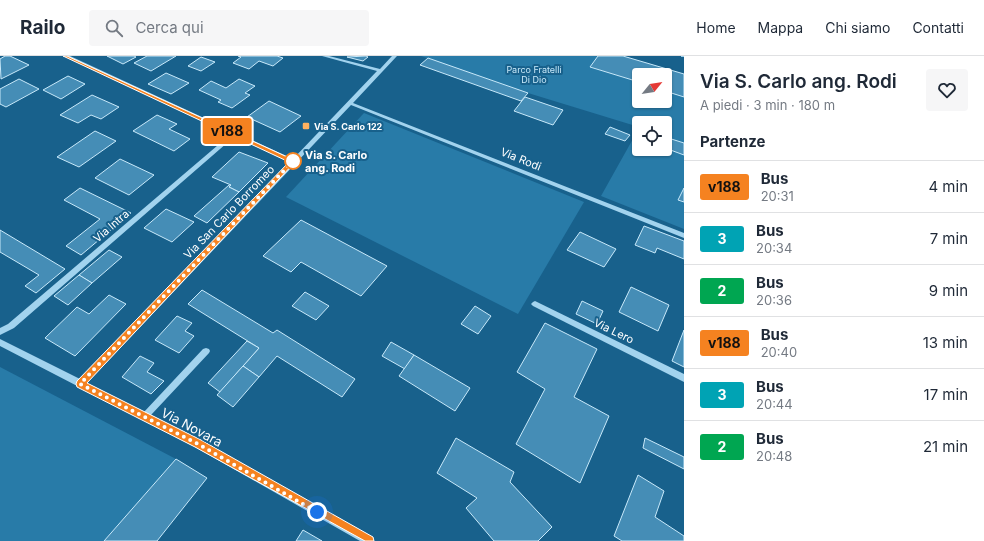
<!DOCTYPE html>
<html lang="it">
<meta charset="utf-8">
<style>
:root{--surface:#fff;--page:#f6f6f7;--text:#1f2937;--muted:#747a83;--line:#e0e1e3}
body{margin:0;font-family:Inter,sans-serif;background:var(--page);color:var(--text);height:100vh;display:flex;flex-direction:column;font-size:15px;white-space:nowrap}
*{box-sizing:border-box;margin:0}
p{font-size:13px;color:var(--muted)}
.icon{flex:none;width:22px;height:22px;fill:none;stroke:currentColor;stroke-width:2;stroke-linecap:round;stroke-linejoin:round}
.map{position:relative;flex:1;overflow:hidden}
.drawer{display:flex;flex-direction:column;background:var(--surface);width:300px}
.drawer>*{flex:none}
.badge{padding:0 8px;border-radius:3px;font-size:14px;line-height:26px}
.needle{width:26px;rotate:60deg}
.buttons{position:absolute;left:632px;top:12px;display:grid;gap:8px}
.buttons a{display:grid;place-items:center;width:40px;height:40px;border-radius:4px;background:var(--surface);box-shadow:0 1px 3px #0004;font-size:20px}
.you{position:absolute;width:20px;height:20px;margin:-10px;border:3px solid #fff;border-radius:50%;background:#1a73e8;box-shadow:0 0 0 6px #1a73e833}
.map>.badge{position:absolute;translate:-50% -50%;box-shadow:0 0 0 2px #fff}
h2{padding:0 16px;font-size:15px;line-height:36px}
.round{display:grid;place-items:center;flex:none;width:42px;height:42px;border-radius:4px;background:var(--page)}
.overview{display:flex;align-items:center;justify-content:space-between;height:68px;padding:0 16px}
h1{font-size:19px;font-weight:600;line-height:30px}
ul{padding:0;list-style:none}
li{display:flex;align-items:center;gap:12px;height:52px;padding:0 16px;border-top:1px solid var(--line)}
li div{flex:1}
li b{display:block;font-size:15px}
li em{font-style:normal}
li .badge{min-width:44px;font-weight:700;text-align:center}
header{display:flex;align-items:center;gap:24px;box-sizing:border-box;height:56px;padding:0 20px;background:var(--surface);border-bottom:1px solid var(--line)}
header strong{font-size:19px}
nav{display:flex;gap:22px;margin-inline-start:auto;font-size:14px}
.search{width:280px;height:36px;background:var(--page);display:flex;align-items:center;gap:10px;box-sizing:border-box;padding:0 14px;border-radius:4px;color:var(--muted);font-size:15px}
main{display:flex;flex:1;min-height:0}
.map>svg:first-child{display:block}
.green{fill:#287ba8}
.building{fill:#458db6;stroke:#c8e9fa}
.lines{fill:none;stroke-linecap:round;stroke-linejoin:round}
.minor{fill:#a2d3ee;fill-rule:evenodd}
.line{fill:#f58220;stroke:#fff}
.walk{stroke:#fff;stroke-width:4;stroke-dasharray:0 7.2}
.poi-dot{fill:#ffb260;stroke:#18618c;stroke-width:1.5}
.stop-dot{fill:#fff;stroke:#f58220;stroke-width:2}
.labels{text-anchor:middle;dominant-baseline:central;stroke-width:4;stroke-linejoin:round;paint-order:stroke}
.far-park-label{font-size:9px;fill:#c8e9fa;stroke:#18618c}
.far-poi-label{font-size:9px;font-weight:bold;fill:#fff;stroke:#18618c;text-anchor:start}
.stop-label{font-size:11px;font-weight:bold;fill:#fff;stroke:#18618c;text-anchor:start}
.street-label{font-size:11px;fill:#fff;stroke:#18618c}
.near-street-label{font-size:13px;fill:#fff;stroke:#18618c}
</style>
<header>
<strong>Railo</strong>
<div class="search"><svg class="icon" aria-label="search" viewBox="0 0 24 24"><circle cx="10" cy="10" r="6"/><path d="M15 15l6 6"/></svg>Cerca qui</div>
<nav><a>Home</a><a>Mappa</a><a>Chi siamo</a><a>Contatti</a></nav>
</header>
<main>
<div class="map">
<svg width="684" height="485" viewBox="0 0 684 485">
<rect width="100%" height="100%" fill="#18618c"/>
<g class="green">
<polygon points="421,0 598,0 590,11 639,26 639,45 665,45 665,35 684,41 684,87 665,81 665,67 639,67 639,71 528,37"/>
<polygon points="364,57 584,146 518,258 286,141"/>
<polygon points="634,81 639,82 639,93 665,92 684,99 684,173 601,140"/>
<polygon points="0,311 176,403 104,485 0,485"/>
</g>
<g class="building">
<polygon points="5,0 10,0 29,9 1,23 0,3"/>
<polygon points="107,0 134,0 136,1 123,8"/>
<polygon points="147,0 176,0 151,15 134,7"/>
<polygon points="238,0 277,0 283,2 273,10 259,5 249,13 233,7 241,1"/>
<polygon points="366,0 368,1 363,5 347,1"/>
<polygon points="598,0 623,0 684,18 684,41 665,35 665,19 639,19 639,26 590,11"/>
<polygon points="201,1 215,6 201,15 188,10"/>
<polygon points="428,2 528,37 521,45 420,9"/>
<polygon points="166,17 189,27 171,38 148,28"/>
<polygon points="68,20 85,28 61,43 43,34"/>
<polygon points="19,23 39,33 6,51 0,48 0,33"/>
<polygon points="239,23 255,30 245,37 250,39 232,52 218,46 221,44 199,34 211,25 226,32"/>
<polygon points="92,39 119,51 101,63 91,59 78,67 60,59"/>
<polygon points="525,41 563,54 553,69 514,55"/>
<polygon points="269,45 301,60 280,76 247,61"/>
<polygon points="157,59 177,68 169,73 190,83 174,95 133,75"/>
<polygon points="610,71 630,79 625,85 605,78"/>
<polygon points="95,75 116,85 79,111 57,101"/>
<polygon points="665,81 684,87 684,99 665,92"/>
<polygon points="239,96 268,107 239,136 229,131 231,129 212,121"/>
<polygon points="120,103 154,119 129,139 95,122"/>
<polygon points="229,129 231,129 229,131 239,136 207,167 194,160"/>
<polygon points="80,132 131,157 81,199 66,190 100,163 64,144"/>
<polygon points="684,132 684,146 678,144"/>
<polygon points="166,153 194,166 172,186 144,172"/>
<polygon points="301,164 387,210 361,240 301,206 291,216 263,200"/>
<polygon points="644,170 684,185 684,203 657,192 655,197 635,189"/>
<polygon points="0,175 0,174 65,213 36,237 25,230 39,219 0,196"/>
<polygon points="580,176 616,193 604,211 567,194"/>
<polygon points="109,194 122,201 92,227 79,219"/>
<polygon points="79,219 92,227 68,249 54,240"/>
<polygon points="631,231 669,249 658,275 619,256"/>
<polygon points="202,234 273,277 277,274 355,323 342,341 277,300 259,321 243,310 259,292 188,248"/>
<polygon points="305,236 329,250 316,264 292,250"/>
<polygon points="109,239 126,248 75,300 45,282 77,251 89,258"/>
<polygon points="582,245 603,255 597,268 576,258"/>
<polygon points="475,250 491,260 478,278 461,268"/>
<polygon points="177,260 192,267 185,275 194,280 179,297 155,284"/>
<polygon points="545,267 597,293 574,341 609,360 580,427 516,388 545,333 517,316"/>
<polygon points="684,274 684,311 672,305"/>
<polygon points="247,285 259,292 220,336 208,327"/>
<polygon points="391,286 414,299 405,313 382,300"/>
<polygon points="414,299 470,332 455,355 399,320"/>
<polygon points="140,300 154,307 147,316 164,325 151,338 122,321"/>
<polygon points="243,310 259,321 233,351 217,339"/>
<polygon points="456,382 514,416 510,426 552,471 538,485 494,485 466,452 477,442 437,417"/>
<polygon points="645,382 684,401 684,413 643,392"/>
<polygon points="176,403 207,422 157,485 104,485"/>
<polygon points="638,419 664,435 655,461 684,480 684,485 622,485 614,480"/>
<polygon points="303,474 322,485 296,485"/>
</g>
<g class="lines">
<g class="minor">
<polygon points="64,0 70,0 293,103 377,15 322,0 329,0 380,13 392,0 397,0 353,47 684,177 684,182 351,49 87,327 144,356 203,293 206,292 209,293 210,295 209,297 151,359 201,385 372,482 374,485 360,485 195,391 0,290 0,283 80,323 290,106 235,80 14,272 0,279 0,272 8,268 231,78"/>
<rect x="681" y="0" width="3" height="1"/>
<polygon points="535,245 684,318 684,326 533,250 531,248 533,246"/>
</g>
</g>
<polygon class="line" points="63,0 67,0 296,105 87,327 201,384 373,481 374,485 365,485 195,391 77,331 76,328 77,325 289,106"/>
<g class="lines">
<polyline class="walk" points="293,105 80,328 198,388 317,456"/>
</g>
<rect class="poi-dot" x="302" y="66" width="8" height="8" rx="2"/>
<circle class="stop-dot" cx="293" cy="105" r="8"/>
<g class="labels">
<g class="far-park-label">
<text x="534" y="13">Parco Fratelli<tspan x="534" dy="10">Di Dio</tspan></text>
</g>
<g class="far-poi-label">
<text x="314" y="70">Via S. Carlo 122</text>
</g>
<g class="stop-label">
<text x="305" y="99">Via S. Carlo<tspan x="305" dy="13">ang. Rodi</tspan></text>
</g>
<g class="street-label">
<text transform="translate(521 103) rotate(22)">Via Rodi</text>
<text transform="translate(229 156) rotate(-46)">Via San Carlo Borromeo</text>
<text transform="translate(111 170) rotate(-41)">Via Intra</text>
<text transform="translate(614 275) rotate(26)">Via Lero</text>
</g>
<g class="near-street-label">
<text transform="translate(192 371) rotate(28)">Via Novara</text>
</g>
</g>
</svg>
<div class="buttons">
<a><svg class="needle" viewBox="-14 -14 28 28"><path d="M0-13l5 13h-10z" fill="#e53935"/><path d="M0 13l5-13h-10z" fill="#747a83"/></svg></a>
<a><svg class="icon" aria-label="locate" viewBox="0 0 24 24"><circle cx="12" cy="12" r="6"/><path d="M12 2v4M12 18v4M2 12h4M18 12h4"/></svg></a>
</div>
<div class="you" style="left:317px;top:456px"></div>
<b class="badge" style="left:227px;top:75px;background:#f58220;color:#111">v188</b>
</div>
<section class="drawer">
<div class="overview"><div><h1>Via S. Carlo ang. Rodi</h1><p>A piedi · 3 min · 180 m</p></div><a class="round"><svg class="icon" aria-label="heart" viewBox="0 0 24 24"><path d="M12 20l-8-8c-3-5 5-10 8-4 3-6 11-1 8 4z"/></svg></a></div>
<h2>Partenze</h2>
<ul>
<li><span class="badge" style="background:#f58220;color:#111">v188</span><div><b>Bus</b><p>20:31</p></div><em>4 min</em></li>
<li><span class="badge" style="background:#00a3b4;color:#fff">3</span><div><b>Bus</b><p>20:34</p></div><em>7 min</em></li>
<li><span class="badge" style="background:#00a651;color:#fff">2</span><div><b>Bus</b><p>20:36</p></div><em>9 min</em></li>
<li><span class="badge" style="background:#f58220;color:#111">v188</span><div><b>Bus</b><p>20:40</p></div><em>13 min</em></li>
<li><span class="badge" style="background:#00a3b4;color:#fff">3</span><div><b>Bus</b><p>20:44</p></div><em>17 min</em></li>
<li><span class="badge" style="background:#00a651;color:#fff">2</span><div><b>Bus</b><p>20:48</p></div><em>21 min</em></li>
</ul>
</section>
</main>
